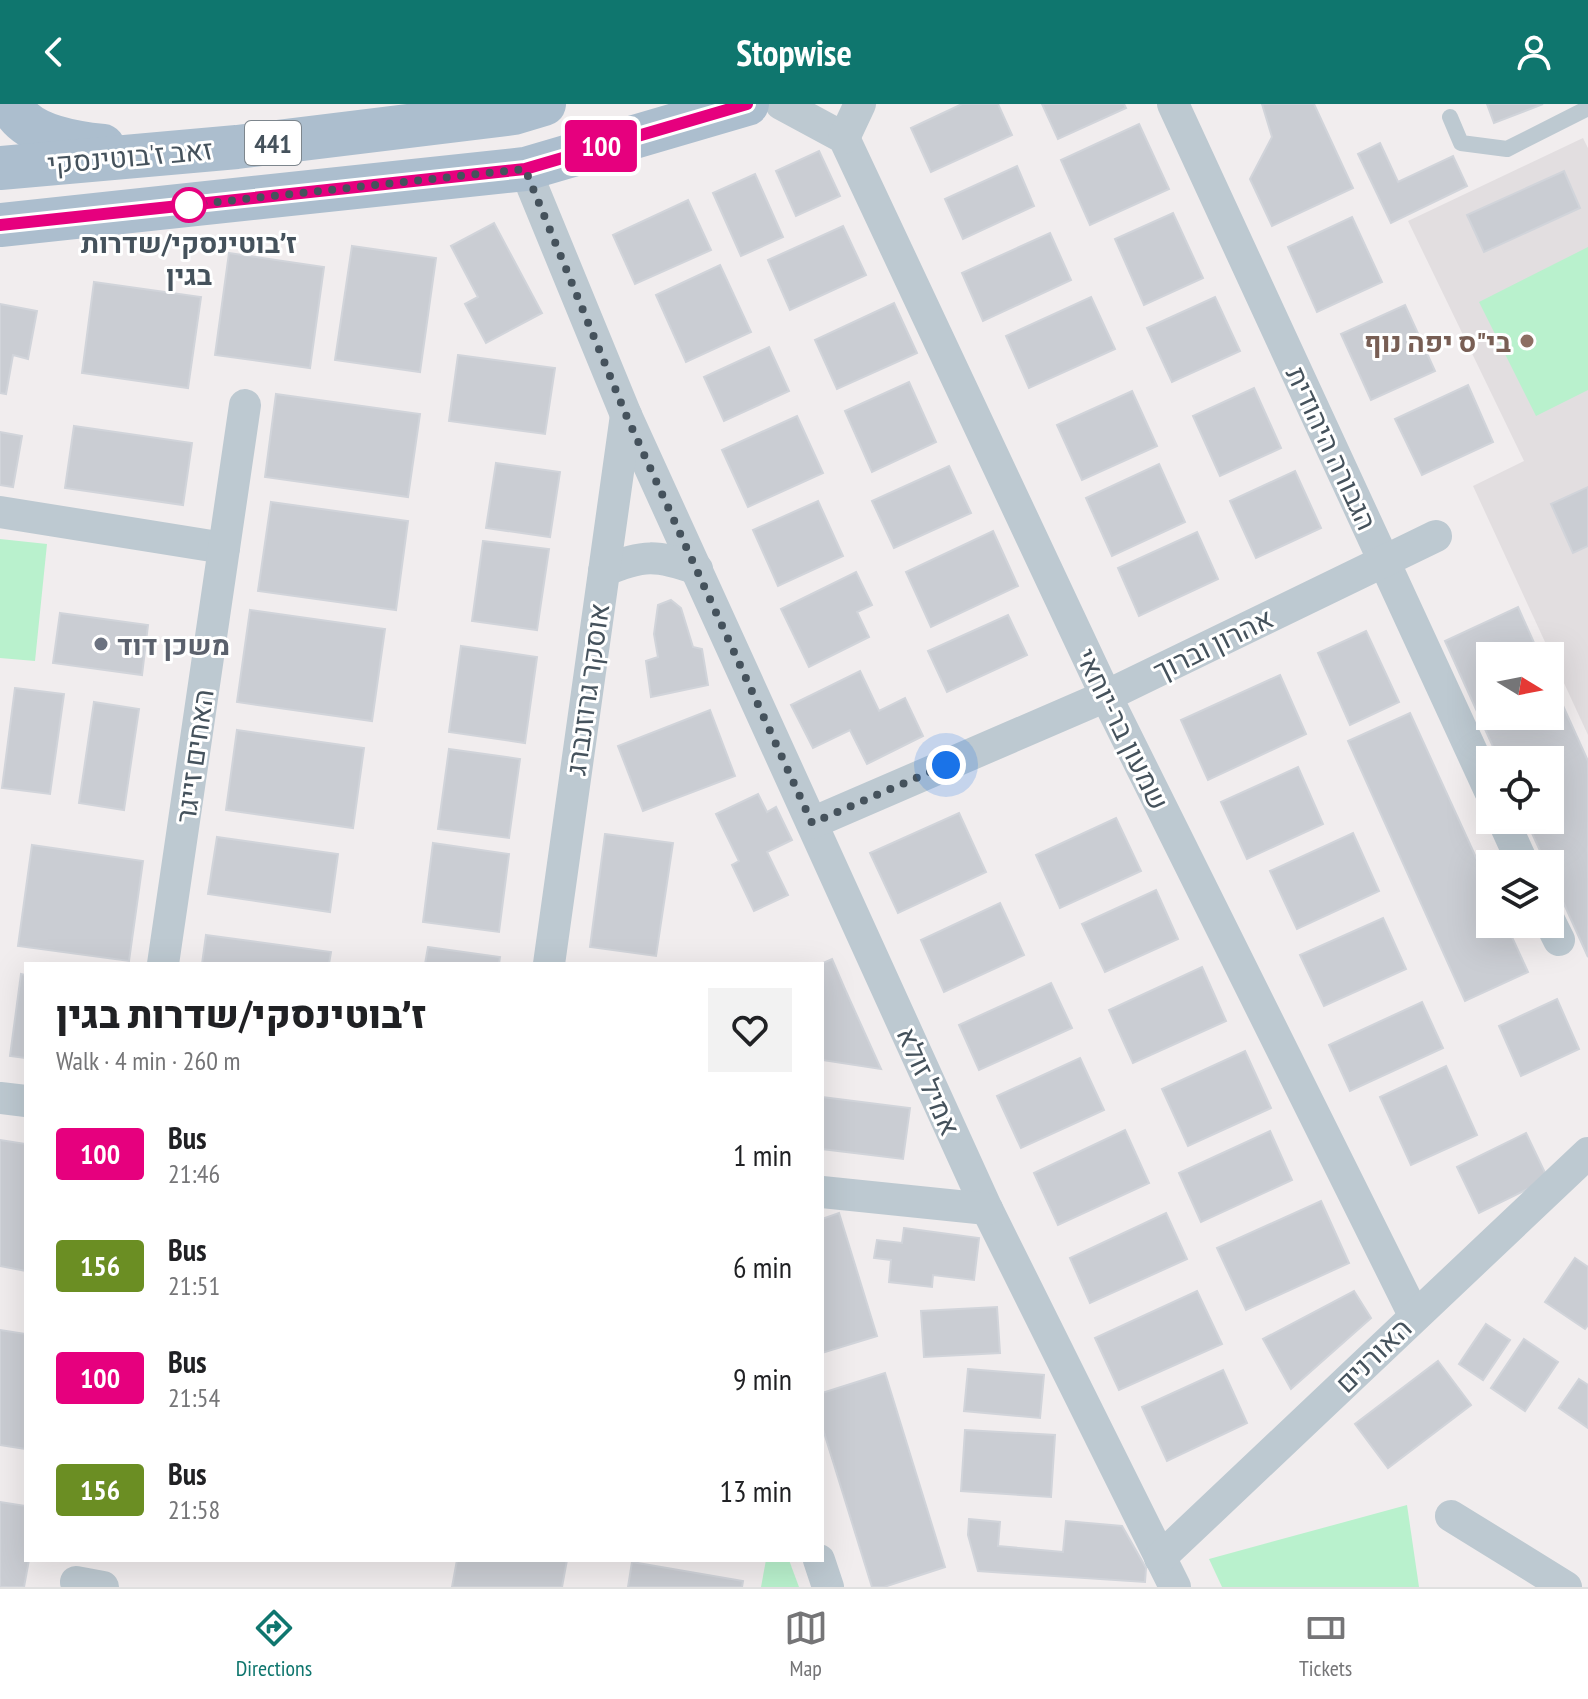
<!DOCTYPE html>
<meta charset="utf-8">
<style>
:root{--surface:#fff;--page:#f2f2f2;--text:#202124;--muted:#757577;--line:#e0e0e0;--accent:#0f766e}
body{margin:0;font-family:"PT Sans Narrow",Heebo,sans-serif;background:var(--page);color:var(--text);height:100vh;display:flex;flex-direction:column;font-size:30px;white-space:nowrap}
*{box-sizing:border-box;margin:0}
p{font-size:26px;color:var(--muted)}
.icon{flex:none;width:44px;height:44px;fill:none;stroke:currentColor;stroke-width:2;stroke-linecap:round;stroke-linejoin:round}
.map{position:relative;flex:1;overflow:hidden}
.panel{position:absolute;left:24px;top:858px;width:800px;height:600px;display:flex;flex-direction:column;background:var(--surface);border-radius:0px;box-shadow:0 8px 32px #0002}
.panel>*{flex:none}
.badge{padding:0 16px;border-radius:6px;font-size:28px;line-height:52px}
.needle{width:52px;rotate:100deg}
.fabs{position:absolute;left:1476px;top:538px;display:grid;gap:16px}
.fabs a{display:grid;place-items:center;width:88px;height:88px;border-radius:0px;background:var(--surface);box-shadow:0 8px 32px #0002;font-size:40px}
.you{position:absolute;width:40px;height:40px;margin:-20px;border:6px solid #fff;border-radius:50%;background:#1a73e8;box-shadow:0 0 0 12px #1a73e833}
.map>.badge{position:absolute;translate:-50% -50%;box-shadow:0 0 0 4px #fff}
.round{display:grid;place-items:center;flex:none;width:84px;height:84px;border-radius:0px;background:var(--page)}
.head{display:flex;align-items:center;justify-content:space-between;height:136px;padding:0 32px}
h1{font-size:38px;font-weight:800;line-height:60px}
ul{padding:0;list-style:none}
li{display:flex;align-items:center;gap:24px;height:112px;padding:0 32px}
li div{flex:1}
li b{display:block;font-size:30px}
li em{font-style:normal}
li .badge{min-width:88px;font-weight:700;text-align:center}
header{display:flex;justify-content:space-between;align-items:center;height:104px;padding:0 32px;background:var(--accent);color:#fff;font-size:36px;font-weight:800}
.tabs{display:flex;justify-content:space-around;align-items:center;height:112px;border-top:2px solid var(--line);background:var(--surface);font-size:22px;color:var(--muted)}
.tabs a{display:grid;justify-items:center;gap:4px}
.tabs .current{color:var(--accent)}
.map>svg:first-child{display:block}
.education{fill:#e2dee0}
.green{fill:#b9f1cd}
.building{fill:#cacdd3;stroke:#d1d4da;stroke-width:2}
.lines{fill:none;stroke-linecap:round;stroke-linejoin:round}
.service{stroke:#bdc9d1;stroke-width:16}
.minor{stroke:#bdc9d1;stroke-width:32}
.primary{stroke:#acbece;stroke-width:44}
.line-casing{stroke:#fff;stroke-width:18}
.line{stroke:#e6007e;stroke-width:12}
.walk{stroke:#45525c;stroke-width:8;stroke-dasharray:0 14.4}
.stop-dot{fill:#fff;stroke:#e6007e;stroke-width:4}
.education-dot{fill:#8d6e63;stroke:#fff;stroke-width:3}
.worship-dot{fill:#6b7280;stroke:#fff;stroke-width:3}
.labels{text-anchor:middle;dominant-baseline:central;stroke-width:6;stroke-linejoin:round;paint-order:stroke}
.shield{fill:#fff;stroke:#7d868d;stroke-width:2}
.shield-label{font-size:26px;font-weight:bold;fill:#45525c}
.street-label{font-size:28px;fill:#45525c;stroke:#fff}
.stop-label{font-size:28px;font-weight:bold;fill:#45525c;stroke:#fff}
.education-label{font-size:28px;font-weight:bold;fill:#785e54;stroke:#fff;text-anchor:end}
.worship-label{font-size:28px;font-weight:bold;fill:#5b616d;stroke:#fff;text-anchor:start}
</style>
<header><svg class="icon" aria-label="back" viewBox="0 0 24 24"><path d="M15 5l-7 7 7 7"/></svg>Stopwise<svg class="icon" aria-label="person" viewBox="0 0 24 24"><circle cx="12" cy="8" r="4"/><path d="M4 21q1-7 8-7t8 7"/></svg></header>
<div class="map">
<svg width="1588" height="1483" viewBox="0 0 1588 1483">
<rect width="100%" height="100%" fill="#f1edee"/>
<polygon class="education" points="1583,34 1588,44 1588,631 1473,382 1524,357 1408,117"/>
<g class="green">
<polygon points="1588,143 1588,286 1536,312 1479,198"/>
<polygon points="0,435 47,440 35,557 0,554"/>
<polygon points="1407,1401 1419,1483 1222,1483 1209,1455"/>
<polygon points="766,1456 789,1456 799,1483 761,1483"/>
</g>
<g class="building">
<polygon points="962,0 998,0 1012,31 931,68 911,24"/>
<polygon points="1042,0 1124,0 1126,4 1058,35"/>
<polygon points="1262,0 1314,0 1353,84 1272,122 1250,75 1272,33"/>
<polygon points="1487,0 1543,0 1494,19"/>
<polygon points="1139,20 1169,85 1090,121 1061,56"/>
<polygon points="1380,39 1398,78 1453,52 1467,82 1391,119 1358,50"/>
<polygon points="819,47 840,92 796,112 776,67"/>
<polygon points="1017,62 1034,102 963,135 945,95"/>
<polygon points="1564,67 1580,104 1484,148 1467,111"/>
<polygon points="755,70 783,133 741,152 713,89"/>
<polygon points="688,96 711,146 635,180 613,131"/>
<polygon points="1173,109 1203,174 1144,201 1115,135"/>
<polygon points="1352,113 1382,178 1317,208 1288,143"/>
<polygon points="494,119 542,209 486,239 465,200 478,193 451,142"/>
<polygon points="843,122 866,171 790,206 768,156"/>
<polygon points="1050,129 1071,176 983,217 962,169"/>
<polygon points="352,142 436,154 420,268 335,256"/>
<polygon points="229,149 324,163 310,264 215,251"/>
<polygon points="720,161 751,228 686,258 656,191"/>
<polygon points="94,178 201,193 188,284 82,269"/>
<polygon points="1091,193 1115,245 1029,284 1006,232"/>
<polygon points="1215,193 1240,247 1172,278 1147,224"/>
<polygon points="894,199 917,249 837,285 815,236"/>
<polygon points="0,200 37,207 28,255 13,251 6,290 0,289"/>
<polygon points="1405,201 1435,267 1371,296 1341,230"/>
<polygon points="769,243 789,287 724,317 704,273"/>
<polygon points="458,251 555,264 545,330 449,317"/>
<polygon points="909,278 936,338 872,368 845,307"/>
<polygon points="1468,281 1493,338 1422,371 1395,315"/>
<polygon points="1254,284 1281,344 1220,372 1193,312"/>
<polygon points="1132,287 1157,342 1082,376 1057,321"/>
<polygon points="276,290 420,310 408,393 265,373"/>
<polygon points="797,312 823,369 748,403 722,346"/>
<polygon points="74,322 192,339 183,401 65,384"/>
<polygon points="0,328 22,332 13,383 0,381"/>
<polygon points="496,359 560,368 550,433 486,424"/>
<polygon points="1159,360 1185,418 1112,452 1086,394"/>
<polygon points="949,362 971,409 894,444 872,397"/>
<polygon points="1295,367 1321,424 1256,454 1230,397"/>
<polygon points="1588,383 1588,442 1573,449 1551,400"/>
<polygon points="818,397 843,452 778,482 753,426"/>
<polygon points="271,398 408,417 396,506 258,487"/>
<polygon points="993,427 1018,482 931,523 906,468"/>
<polygon points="1197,428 1218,475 1139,512 1118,464"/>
<polygon points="483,437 549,445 537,526 472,517"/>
<polygon points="856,468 872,501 857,508 869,533 809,563 781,505"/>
<polygon points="671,496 681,504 693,543 702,545 708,581 651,593 646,557 658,553 654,530 658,501"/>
<polygon points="1518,503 1540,552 1490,552 1490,612 1550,612 1550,573 1588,657 1588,853 1550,769 1550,760 1546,760 1526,716 1550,716 1550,656 1499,656 1445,537"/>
<polygon points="250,506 385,525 372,617 237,598"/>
<polygon points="60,509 148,521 142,571 53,559"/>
<polygon points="1008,511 1027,551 947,588 928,547"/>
<polygon points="1366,527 1399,598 1350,621 1318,549"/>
<polygon points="461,542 537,553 525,639 449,628"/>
<polygon points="860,567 879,607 905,594 923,632 867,660 850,626 813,644 791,601"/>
<polygon points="1280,571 1306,630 1208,676 1181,616"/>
<polygon points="15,584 64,590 50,690 2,684"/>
<polygon points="94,598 139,605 124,706 79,699"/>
<polygon points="710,606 735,672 643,707 618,642"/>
<polygon points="1410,609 1490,784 1490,820 1506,820 1528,868 1465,897 1348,637"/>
<polygon points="237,626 364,644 353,724 226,706"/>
<polygon points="449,645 520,655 509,734 438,725"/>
<polygon points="1298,663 1323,720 1247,755 1221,698"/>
<polygon points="758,690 767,708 776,703 792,736 767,748 788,791 754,807 732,761 739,757 716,710"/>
<polygon points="959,709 986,768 898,809 870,749"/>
<polygon points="1116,714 1141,767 1060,804 1036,751"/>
<polygon points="1353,729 1379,787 1297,825 1270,767"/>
<polygon points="605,730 673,739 656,852 590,843"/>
<polygon points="217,733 338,750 330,808 208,790"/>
<polygon points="433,739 509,750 499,828 423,818"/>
<polygon points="32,741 143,757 129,857 18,842"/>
<polygon points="1156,786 1178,835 1105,868 1082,820"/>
<polygon points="1000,799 1024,851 944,888 921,836"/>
<polygon points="1383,814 1406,865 1324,902 1300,851"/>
<polygon points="206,831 331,848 329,860 202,860"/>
<polygon points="428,843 500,853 499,860 425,860"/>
<polygon points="832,855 844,883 881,965 822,956 821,860"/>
<polygon points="1202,863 1226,917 1133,959 1109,906"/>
<polygon points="21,870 26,871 26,954 10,952"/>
<polygon points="1051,879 1072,924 979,966 959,921"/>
<polygon points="1557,895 1579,945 1521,972 1499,922"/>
<polygon points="1422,898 1443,944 1350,987 1329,941"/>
<polygon points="1245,947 1271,1004 1188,1042 1162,985"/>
<polygon points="1080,954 1104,1006 1021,1044 997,992"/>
<polygon points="1446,962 1477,1031 1411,1061 1380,993"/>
<polygon points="822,993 910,1004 903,1055 822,1045"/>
<polygon points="1125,1026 1149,1079 1058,1121 1034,1069"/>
<polygon points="1270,1027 1292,1076 1201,1118 1179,1069"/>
<polygon points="1526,1029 1548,1075 1479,1109 1457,1063"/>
<polygon points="0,1036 26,1040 26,1167 0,1162"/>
<polygon points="1321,1097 1349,1159 1246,1206 1217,1144"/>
<polygon points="839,1109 877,1232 822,1249 822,1115"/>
<polygon points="1166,1109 1187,1155 1090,1199 1070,1154"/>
<polygon points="904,1124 979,1134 974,1176 933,1171 932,1183 889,1178 891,1156 874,1154 877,1136 902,1139"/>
<polygon points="1575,1154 1588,1163 1588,1221 1585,1225 1545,1198"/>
<polygon points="1197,1187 1222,1240 1119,1286 1095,1234"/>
<polygon points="1354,1187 1371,1214 1291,1285 1263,1235"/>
<polygon points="997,1203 1000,1249 924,1253 921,1207"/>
<polygon points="1486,1220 1510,1236 1483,1276 1459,1260"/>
<polygon points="0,1226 26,1230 26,1345 0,1341"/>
<polygon points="1524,1235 1558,1258 1525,1307 1491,1284"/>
<polygon points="1438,1257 1471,1301 1388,1364 1355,1320"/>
<polygon points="968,1265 1044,1271 1040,1314 964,1307"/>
<polygon points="1223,1266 1247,1319 1167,1357 1142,1303"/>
<polygon points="885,1269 945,1463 884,1483 872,1483 822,1322 822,1289"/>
<polygon points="1579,1275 1588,1281 1588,1324 1559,1304"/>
<polygon points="965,1326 1055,1331 1051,1393 961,1387"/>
<polygon points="0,1398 26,1402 29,1456 24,1483 0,1483"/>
<polygon points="969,1415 1000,1418 998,1442 1063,1448 1066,1417 1122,1422 1146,1464 1145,1478 978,1467 968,1431"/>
<polygon points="457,1456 567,1456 562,1483 452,1483"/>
<polygon points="632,1458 743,1477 742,1483 628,1483"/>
</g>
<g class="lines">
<polyline class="service" points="1450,13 1461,39 1507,45 1588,4"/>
<g class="minor">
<polyline points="781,0 844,34 1106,592 1414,1211"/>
<polyline points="1173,0 1490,687"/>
<polyline points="844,34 860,0"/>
<polyline points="525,65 626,311 987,1105 1175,1483"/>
<polyline points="0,408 224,444"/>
<path d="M 604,467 C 643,450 657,451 697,465"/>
<polyline points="1503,716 1523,760"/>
<polyline points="812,719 1106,592 1436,432"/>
<polyline points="1550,818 1559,836"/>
<polyline points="163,860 245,301"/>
<polyline points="549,860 626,311"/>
<polyline points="0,994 26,997"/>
<polyline points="822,1088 987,1105"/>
<polyline points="1451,1412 1566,1483"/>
<polyline points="1160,1454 1588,1049"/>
<polyline points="819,1456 828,1483"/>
<polyline points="76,1478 103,1483"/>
</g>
<g class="primary">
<path d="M 11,0 C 24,32 74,39 103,42"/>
<polyline points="0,64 237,43 514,9 544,0"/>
<polyline points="0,121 525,65 747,0"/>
</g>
</g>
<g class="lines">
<defs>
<polyline id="line" points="0,121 525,65 747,0"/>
</defs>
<use href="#line" class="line-casing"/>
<use href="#line" class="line"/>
<polyline class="walk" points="189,101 525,65 626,311 812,719 946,661"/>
</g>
<circle class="stop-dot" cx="189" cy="101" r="16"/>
<circle class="education-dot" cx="1527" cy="237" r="8"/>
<circle class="worship-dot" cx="101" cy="540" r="8"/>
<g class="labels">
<rect class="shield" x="245" y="17" width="56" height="44" rx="6"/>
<g class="shield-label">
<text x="273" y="39">441</text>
</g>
<g class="street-label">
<text transform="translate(130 52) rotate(-5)">זאב ז'בוטינסקי</text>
<text transform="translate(1332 344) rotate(65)">הגבורה היהודית</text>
<text transform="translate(1213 540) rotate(-26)">אהרון וברוך</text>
<text transform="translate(587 585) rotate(-82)">אוסקר גרוזנברג</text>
<text transform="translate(1123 625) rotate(64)">שמעון בר-יוחאי</text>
<text transform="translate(194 652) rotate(-82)">האחים זייגר</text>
<text transform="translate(929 977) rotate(66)">אמיל זולא</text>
<text transform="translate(1373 1251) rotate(-44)">האורנים</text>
</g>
<g class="stop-label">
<text x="189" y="138">ז׳בוטינסקי/שדרות<tspan x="189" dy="32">בגין</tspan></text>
</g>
<g class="education-label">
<text x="1511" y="237">בי"ס יפה נוף</text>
</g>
<g class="worship-label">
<text x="117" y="540">משכן דוד</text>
</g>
</g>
</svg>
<div class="fabs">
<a><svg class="needle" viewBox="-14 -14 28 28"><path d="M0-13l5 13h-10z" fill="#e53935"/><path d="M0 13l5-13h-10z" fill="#757577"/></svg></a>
<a><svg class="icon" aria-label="locate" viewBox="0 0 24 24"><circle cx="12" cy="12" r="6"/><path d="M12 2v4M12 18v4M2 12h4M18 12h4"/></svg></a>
<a><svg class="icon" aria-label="layers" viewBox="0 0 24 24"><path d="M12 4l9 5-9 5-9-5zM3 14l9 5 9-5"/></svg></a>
</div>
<div class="you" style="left:946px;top:661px"></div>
<b class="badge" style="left:601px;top:42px;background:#e6007e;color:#fff">100</b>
<section class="panel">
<div class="head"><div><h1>ז׳בוטינסקי/שדרות בגין</h1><p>Walk · 4 min · 260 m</p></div><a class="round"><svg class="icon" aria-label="heart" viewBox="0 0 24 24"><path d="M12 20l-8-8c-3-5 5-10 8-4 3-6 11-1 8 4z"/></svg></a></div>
<ul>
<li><span class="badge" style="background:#e6007e;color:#fff">100</span><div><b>Bus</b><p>21:46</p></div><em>1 min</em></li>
<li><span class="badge" style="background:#6b8e23;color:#fff">156</span><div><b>Bus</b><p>21:51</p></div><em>6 min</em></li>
<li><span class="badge" style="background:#e6007e;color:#fff">100</span><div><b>Bus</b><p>21:54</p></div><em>9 min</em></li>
<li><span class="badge" style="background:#6b8e23;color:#fff">156</span><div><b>Bus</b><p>21:58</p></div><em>13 min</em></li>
</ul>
</section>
</div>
<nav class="tabs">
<a class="current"><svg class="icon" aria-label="directions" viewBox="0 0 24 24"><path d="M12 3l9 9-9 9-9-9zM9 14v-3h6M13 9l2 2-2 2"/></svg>Directions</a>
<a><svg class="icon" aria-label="map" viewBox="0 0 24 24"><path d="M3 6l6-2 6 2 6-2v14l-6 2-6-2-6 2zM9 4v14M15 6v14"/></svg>Map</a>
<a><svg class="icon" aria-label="tickets" viewBox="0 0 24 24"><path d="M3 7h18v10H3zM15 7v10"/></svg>Tickets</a>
</nav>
